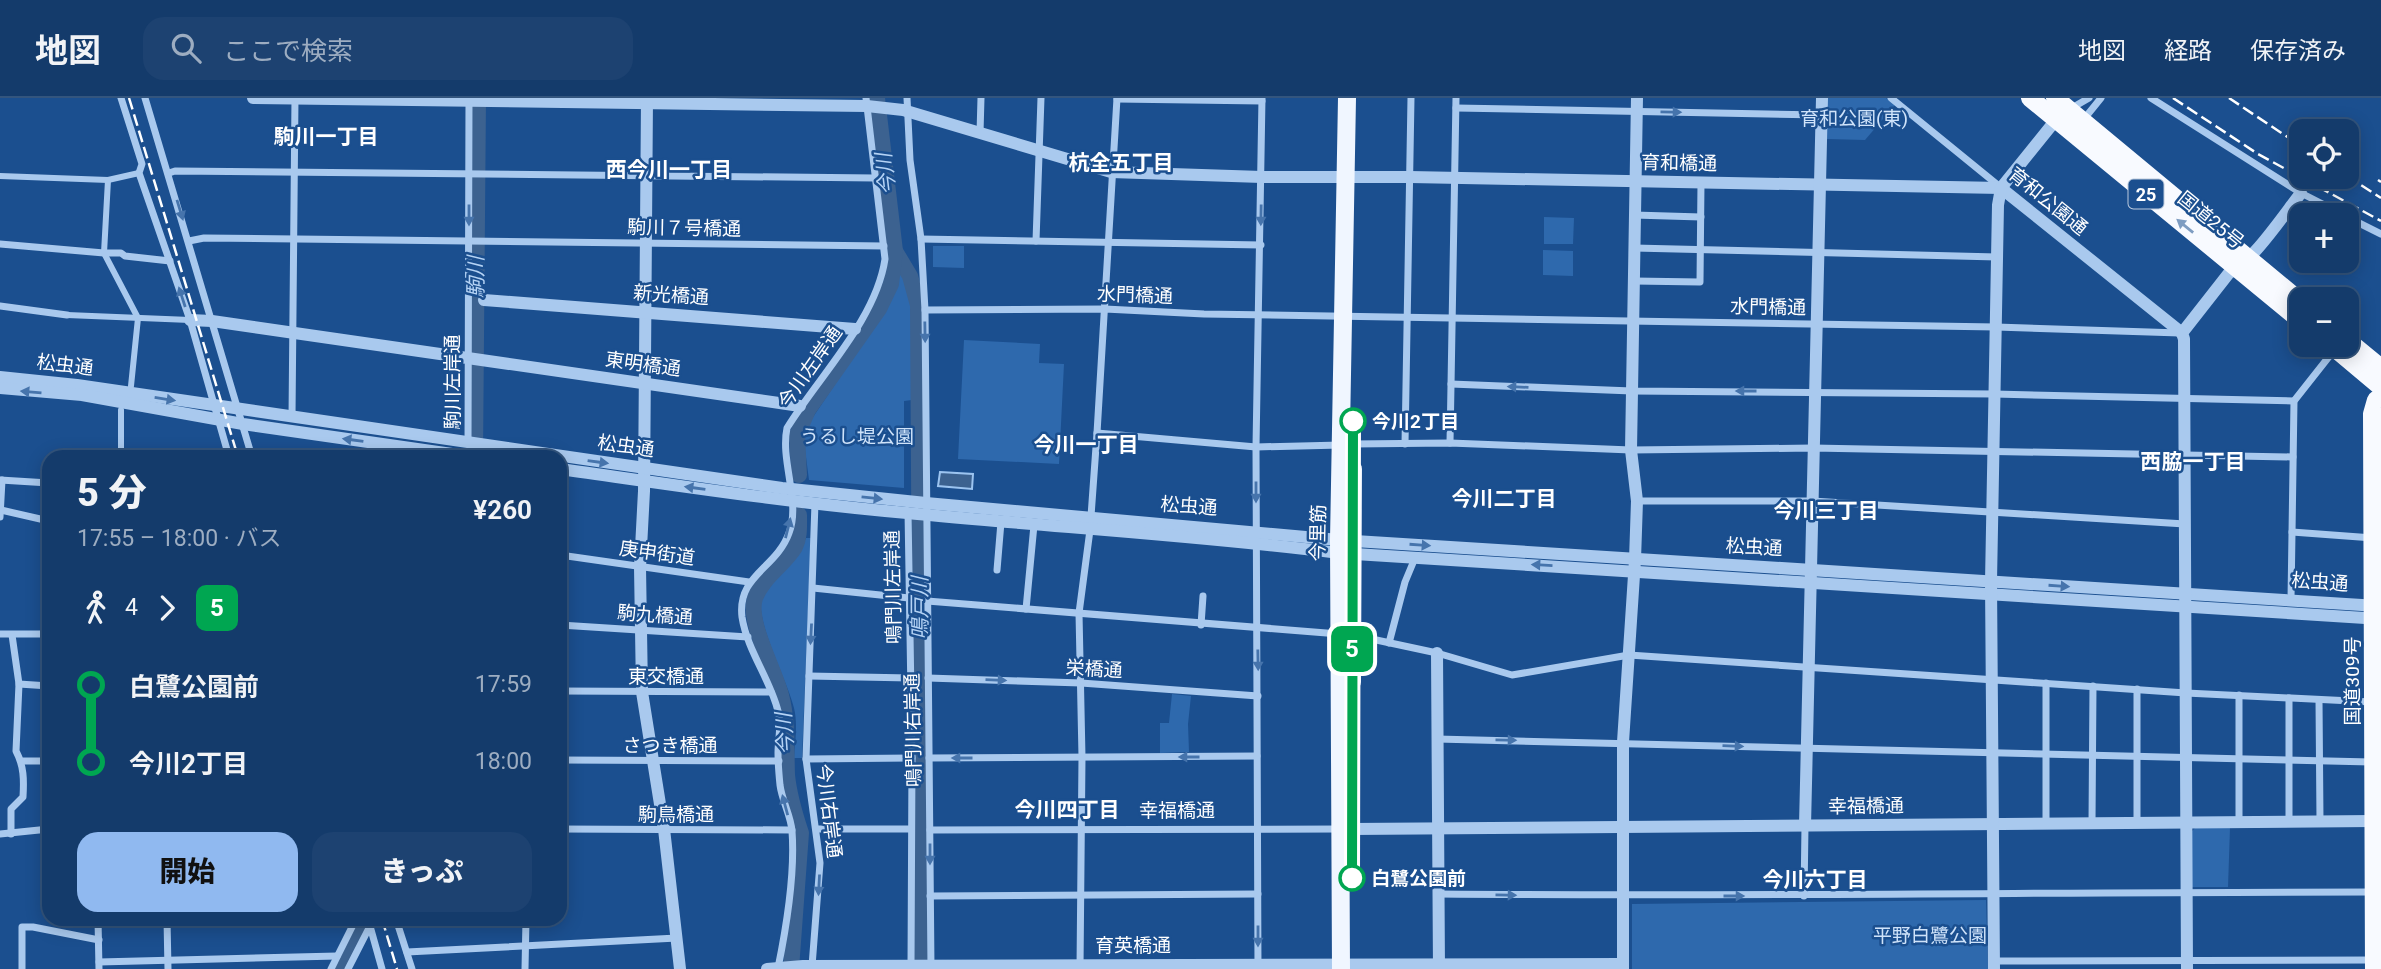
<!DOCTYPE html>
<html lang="ja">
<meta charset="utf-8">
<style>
:root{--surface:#143b6b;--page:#1d4271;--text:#f1f3f6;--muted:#9dadc1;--line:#33557e;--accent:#90b9f0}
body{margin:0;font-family:Roboto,"Noto Sans JP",sans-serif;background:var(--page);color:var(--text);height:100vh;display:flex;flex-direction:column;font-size:26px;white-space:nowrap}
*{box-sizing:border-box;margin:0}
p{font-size:23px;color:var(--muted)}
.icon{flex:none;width:38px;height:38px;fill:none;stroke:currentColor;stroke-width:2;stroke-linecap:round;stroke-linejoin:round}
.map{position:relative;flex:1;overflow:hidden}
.drawer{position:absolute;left:42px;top:352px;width:525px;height:476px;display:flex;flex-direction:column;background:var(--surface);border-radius:21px;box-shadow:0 4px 18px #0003,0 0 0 2px var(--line)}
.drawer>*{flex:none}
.badge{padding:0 14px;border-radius:10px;font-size:24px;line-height:46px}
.buttons{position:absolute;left:2289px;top:21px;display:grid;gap:14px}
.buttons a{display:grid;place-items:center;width:70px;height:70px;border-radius:14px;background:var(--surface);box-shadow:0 4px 18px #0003,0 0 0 2px var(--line);font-size:35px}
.map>.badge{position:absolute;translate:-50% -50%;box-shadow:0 0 0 4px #fff}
.legs{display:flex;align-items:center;gap:10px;height:77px;padding:0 35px;font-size:23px}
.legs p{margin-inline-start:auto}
.overview{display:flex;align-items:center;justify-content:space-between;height:119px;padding:0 35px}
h1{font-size:38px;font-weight:800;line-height:52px}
.cta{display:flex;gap:14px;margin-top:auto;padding:14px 35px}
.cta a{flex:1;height:80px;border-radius:21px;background:var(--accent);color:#111;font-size:28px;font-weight:800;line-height:80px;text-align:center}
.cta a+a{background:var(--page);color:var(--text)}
ul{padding:0 35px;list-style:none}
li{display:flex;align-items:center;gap:24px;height:77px;font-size:26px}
li i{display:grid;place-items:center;width:10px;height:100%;margin:0 9px;background:currentColor}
li i::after{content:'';width:18px;height:18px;margin:-9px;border:5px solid;border-radius:50%;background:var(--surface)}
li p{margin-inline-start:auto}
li:first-child i{background:linear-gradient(#0000 50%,currentColor 0)}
li:last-child i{background:linear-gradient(currentColor 50%,#0000 0)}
header{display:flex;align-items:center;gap:42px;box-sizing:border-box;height:98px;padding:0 35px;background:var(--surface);border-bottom:2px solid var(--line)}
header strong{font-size:33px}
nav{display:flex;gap:38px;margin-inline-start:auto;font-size:24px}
.search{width:490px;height:63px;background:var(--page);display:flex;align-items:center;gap:18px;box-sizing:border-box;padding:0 24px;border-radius:21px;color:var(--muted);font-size:26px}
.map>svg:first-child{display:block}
.green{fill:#2e69ad}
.water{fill:#3c6290;stroke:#9cc4f0;stroke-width:2}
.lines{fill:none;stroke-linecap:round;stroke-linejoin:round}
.river{stroke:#3c6290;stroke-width:16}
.pedestrian{stroke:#a9c9ee;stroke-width:6}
.minor{stroke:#a9c9ee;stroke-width:7}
.tertiary{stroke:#a9c9ee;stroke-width:12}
.primary{stroke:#f0f6ff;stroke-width:18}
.trunk{stroke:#f8faff;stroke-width:18}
.rail{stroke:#fff;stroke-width:2.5;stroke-dasharray:12 5;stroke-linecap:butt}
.oneway{fill:#4674ac}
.oneway2{fill:#7e9cc1}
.line-1-casing{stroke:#fff;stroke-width:16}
.line-1{stroke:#00a651;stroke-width:10}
.stop-1-dot{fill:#fff;stroke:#00a651;stroke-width:3.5}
.labels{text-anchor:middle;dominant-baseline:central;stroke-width:5;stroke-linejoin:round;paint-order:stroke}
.shield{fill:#1b4f8f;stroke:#bbcadd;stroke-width:2}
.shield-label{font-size:18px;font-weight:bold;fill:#fff}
.park-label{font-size:19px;fill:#cfe3fa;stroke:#1b4f8f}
.street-label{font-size:19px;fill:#fff;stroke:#1b4f8f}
.stop-label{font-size:19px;font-weight:bold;fill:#fff;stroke:#1b4f8f;text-anchor:start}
.neighbourhood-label{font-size:21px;font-weight:bold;fill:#fff;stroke:#1b4f8f}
.water-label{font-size:21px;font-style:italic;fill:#b5d3f5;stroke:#1b4f8f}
</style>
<header>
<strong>地図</strong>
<div class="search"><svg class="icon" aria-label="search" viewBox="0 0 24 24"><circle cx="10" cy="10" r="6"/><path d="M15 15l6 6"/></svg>ここで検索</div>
<nav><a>地図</a><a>経路</a><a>保存済み</a></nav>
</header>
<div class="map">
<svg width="2381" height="871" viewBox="0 0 2381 871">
<rect width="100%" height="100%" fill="#1b4f8f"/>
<g class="green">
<polygon points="1827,0 1886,0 1895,7 1865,42 1827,41"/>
<polygon points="1544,119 1574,120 1573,146 1544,146"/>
<polygon points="933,148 964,148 964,170 933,169"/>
<polygon points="1543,152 1573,153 1573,178 1543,177"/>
<path d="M 901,170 C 918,198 912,268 912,302 L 904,303 L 904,390 L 809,382 L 804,344 L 809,325 L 885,212 L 896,192 Z"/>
<polygon points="964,242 1040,246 1039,265 1064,266 1059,366 958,361"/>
<path d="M 806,440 L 811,440 L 802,660 L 794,660 C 795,644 798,626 794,610 C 788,583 753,521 762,495 C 770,475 797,462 806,440 Z"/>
<polygon points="1172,596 1191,598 1188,626 1189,654 1160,655 1160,625 1169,625"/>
<polygon points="2195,730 2230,730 2228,789 2191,789 2191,734"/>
<polygon points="1986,802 1988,871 1632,871 1632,806"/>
</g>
<polygon class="water" points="940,374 973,376 972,391 938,388"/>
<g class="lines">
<g class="river">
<polyline points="895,153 910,178 918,207 922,871"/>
<polyline points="475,359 478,0"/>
<polyline points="799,377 797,337 808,312 879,211 891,186 895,153 877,0"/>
<polyline points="340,871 367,821"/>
<path d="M 791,871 L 801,735 C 795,717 789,697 787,677 C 786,650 788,624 781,597 C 775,572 747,524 755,500 C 763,479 784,467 795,449 C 800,439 799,427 799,417"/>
</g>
<g class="pedestrian">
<polyline points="0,78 108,82 139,75"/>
<polyline points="108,82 104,155 138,220 131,288"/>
<polyline points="67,217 190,222"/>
<polyline points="121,312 121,359"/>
</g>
<g class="minor">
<polyline points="121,0 142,66 139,75 190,222 229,359"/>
<polyline points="145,0 252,359"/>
<polyline points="907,0 910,62 921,141 925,212 931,870"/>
<polyline points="1891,0 1999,88"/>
<polyline points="2151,0 2301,95 2344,117"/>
<polyline points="1117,1 1262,3"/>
<polyline points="1456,10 1822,17"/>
<polyline points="2070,11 2089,0"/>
<polyline points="2084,21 2101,0"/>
<polyline points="980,35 981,0"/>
<polyline points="169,75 175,73 875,80"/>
<polyline points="1634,117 1701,119"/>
<polyline points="2347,119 2381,136"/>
<polyline points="921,141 1261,147"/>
<polyline points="189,143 204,140 884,148"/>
<polyline points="1036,143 1041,0"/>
<polyline points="0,146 104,155 121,155 125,158 170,163"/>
<polyline points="1634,150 1997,159"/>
<polyline points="1634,183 1700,184 1701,85"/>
<polyline points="0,208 67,217"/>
<polyline points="925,212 1105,211 1204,216 1996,229 2180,235"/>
<polyline points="1451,286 1632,293 1994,296 2294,303"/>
<polyline points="292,319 295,0"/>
<polyline points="1097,335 1256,349 1341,347"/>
<polyline points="1450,345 1456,0"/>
<polyline points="468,346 469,1"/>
<polyline points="1353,346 1450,345 1631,352 1813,350 2293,359"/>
<polyline points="1405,346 1411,0"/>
<polyline points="0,382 49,385"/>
<polyline points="1637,403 1812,403 2185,426"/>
<polyline points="1,412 49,423"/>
<polyline points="908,413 912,660 911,868"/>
<polyline points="0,419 2,382"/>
<polyline points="2292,434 2373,440"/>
<polyline points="560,457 749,484"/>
<polyline points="997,472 1001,424"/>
<polyline points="813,490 909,500"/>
<polyline points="2291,501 2294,303 2335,251"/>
<polyline points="927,503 1339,536"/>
<polyline points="1026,511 1034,427"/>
<polyline points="560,527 748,539"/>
<polyline points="1201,527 1203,498"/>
<polyline points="0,536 49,536"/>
<polyline points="1353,537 1437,555 1512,577 1629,557 2186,595 2372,604"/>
<polyline points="1389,545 1405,484 1415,460"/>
<polyline points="809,578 910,580"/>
<polyline points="928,580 1081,585 1258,598"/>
<polyline points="2046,585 2046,724"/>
<polyline points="19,586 49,588"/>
<polyline points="2137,591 2137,723"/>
<polyline points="560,593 771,594"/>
<polyline points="2239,597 2239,723"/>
<polyline points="2289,600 2289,723"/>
<polyline points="2319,602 2320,723"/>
<polyline points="1437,641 2371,664"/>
<polyline points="929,660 1257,658"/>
<polyline points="806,661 912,660"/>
<polyline points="560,662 779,663"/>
<polyline points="21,663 49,663"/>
<polyline points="2092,724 2093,588"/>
<polyline points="560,731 792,732"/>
<polyline points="817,731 910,731"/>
<polyline points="930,732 1340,731"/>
<polyline points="0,736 49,731"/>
<path d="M 11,736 L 11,711 L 23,699 C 24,682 24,668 16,653 L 19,586 L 12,537"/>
<path d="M 1438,796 C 1750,799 2062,794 2373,794"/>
<polyline points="930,798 1258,796"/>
<polyline points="1804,798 1805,728"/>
<polyline points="98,821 99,871"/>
<polyline points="167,821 168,871"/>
<polyline points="368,821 382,871"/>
<polyline points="396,821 412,871"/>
<polyline points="407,854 677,840"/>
<polyline points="1994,863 2373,862"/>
<polyline points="99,864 337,858"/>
<polyline points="812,868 820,765 806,661 815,405"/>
<path d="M 778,870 C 786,831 795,773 792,733 C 791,718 782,703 780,687 C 779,677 778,666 778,655 C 778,641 782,628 778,613 C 770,581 747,552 742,519 C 737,477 776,471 789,435 C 801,404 780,363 787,330 C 819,278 876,222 885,161 L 866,0"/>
<polyline points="1080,870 1082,659 1079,515 1090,432 1097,335 1117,0"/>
<polyline points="1258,870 1256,349 1262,0"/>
<polyline points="22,871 22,829 33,829 99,842"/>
<polyline points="331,871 356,821"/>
<polyline points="348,871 370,828"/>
<polyline points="525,871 526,821"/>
</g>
<g class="tertiary">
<polyline points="253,0 867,8 903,12 1111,74 1262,79 1410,79 2001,90"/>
<polyline points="647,0 644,393 640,469 642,594 664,731 680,871"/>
<polyline points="2001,90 2182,235"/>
<polyline points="484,202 855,231"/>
<polyline points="190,222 212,223 800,308"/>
<polyline points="0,279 77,287 782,390 926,405 1339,442 2378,508"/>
<polyline points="0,290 82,297 243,326 473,359"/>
<path d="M 560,371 C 675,387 791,405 907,415 C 1051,429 1195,437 1339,455 L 2381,521"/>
<polyline points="1437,555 1439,871"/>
<polyline points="1805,728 1822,0"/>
<polyline points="1351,731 2373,723"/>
<path d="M 767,871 L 803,868 C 1076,868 1349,867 1623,866"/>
<polyline points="1623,871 1623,644 1635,462 1637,403 1631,352 1637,0"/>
<polyline points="1994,871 1991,484 1998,107 2001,90 2059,18"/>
<path d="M 2187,871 L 2184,241 L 2182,235 L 2229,175 C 2251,166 2285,115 2301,95"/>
</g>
<g class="primary">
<polyline points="1352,584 1353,371"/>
<polyline points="1341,871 1339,442 1347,0"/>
</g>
<g class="trunk">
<polyline points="2030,0 2301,223"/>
<polyline points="2055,0 2301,204"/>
<polyline points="2347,242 2381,270"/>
<polyline points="2331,247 2381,289"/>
<polyline points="2374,871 2372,316 2376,302 2381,299"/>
</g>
<g class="rail">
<polyline points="129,0 238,359"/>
<polyline points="2173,0 2258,56 2381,123"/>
<polyline points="2229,0 2301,48"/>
<polyline points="2347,78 2381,100"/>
<polyline points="2378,82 2381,84"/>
<polyline points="382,821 397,871"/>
</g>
</g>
<defs><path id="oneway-solid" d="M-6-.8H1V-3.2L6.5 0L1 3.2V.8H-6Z" transform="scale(1.75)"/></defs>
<g class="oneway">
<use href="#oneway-solid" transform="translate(1671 14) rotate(1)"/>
<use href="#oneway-solid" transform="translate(180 112) rotate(73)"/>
<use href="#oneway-solid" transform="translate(469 117) rotate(90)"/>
<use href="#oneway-solid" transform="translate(1261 117) rotate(91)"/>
<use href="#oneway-solid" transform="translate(182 199) rotate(-108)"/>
<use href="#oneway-solid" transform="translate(925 234) rotate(89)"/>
<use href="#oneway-solid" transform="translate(1518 289) rotate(-178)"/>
<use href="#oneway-solid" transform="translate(1746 293) rotate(-180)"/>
<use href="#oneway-solid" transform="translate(31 294) rotate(-175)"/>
<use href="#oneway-solid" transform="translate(165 301) rotate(9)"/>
<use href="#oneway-solid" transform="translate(353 342) rotate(-172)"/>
<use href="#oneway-solid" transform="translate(598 364) rotate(8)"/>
<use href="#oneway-solid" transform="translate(695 390) rotate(-172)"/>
<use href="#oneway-solid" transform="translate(1256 394) rotate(90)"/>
<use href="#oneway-solid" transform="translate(872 400) rotate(6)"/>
<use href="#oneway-solid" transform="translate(788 430) rotate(-76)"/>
<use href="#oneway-solid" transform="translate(1420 447) rotate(4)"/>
<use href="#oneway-solid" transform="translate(1542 467) rotate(-177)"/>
<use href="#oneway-solid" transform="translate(2059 488) rotate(4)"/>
<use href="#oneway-solid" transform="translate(811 536) rotate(93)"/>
<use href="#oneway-solid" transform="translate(1258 562) rotate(89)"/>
<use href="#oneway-solid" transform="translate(996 582) rotate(2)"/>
<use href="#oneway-solid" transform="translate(1506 642) rotate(1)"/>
<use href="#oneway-solid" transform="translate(1733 648) rotate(2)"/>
<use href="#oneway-solid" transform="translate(1189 659) rotate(180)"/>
<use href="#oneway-solid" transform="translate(962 660) rotate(180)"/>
<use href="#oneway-solid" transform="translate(785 707) rotate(-105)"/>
<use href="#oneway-solid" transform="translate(930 756) rotate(90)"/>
<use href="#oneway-solid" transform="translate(819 787) rotate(93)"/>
<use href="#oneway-solid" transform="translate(1506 797) rotate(1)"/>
<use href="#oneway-solid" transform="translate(1734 798)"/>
<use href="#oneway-solid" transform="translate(1258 838) rotate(90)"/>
</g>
<use class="oneway2" href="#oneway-solid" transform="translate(2185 128) rotate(-141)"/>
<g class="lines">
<defs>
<polyline id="line-1" points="1352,780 1353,323"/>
</defs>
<use href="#line-1" class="line-1-casing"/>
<use href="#line-1" class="line-1"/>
</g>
<g class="stop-1-dot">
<circle cx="1353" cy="323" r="12"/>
<circle cx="1352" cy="780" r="12"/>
</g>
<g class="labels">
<rect class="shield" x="2128.5" y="81.5" width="35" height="29" rx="5"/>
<g class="shield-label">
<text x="2146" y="96">25</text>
</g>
<g class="park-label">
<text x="1854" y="20">育和公園(東)</text>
<text x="857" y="338">うるし堤公園</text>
<text x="1930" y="837">平野白鷺公園</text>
</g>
<g class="street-label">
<text transform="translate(1679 65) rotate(1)">育和橋通</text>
<text transform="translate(2048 103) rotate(39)">育和公園通</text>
<text transform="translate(2211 122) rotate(39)">国道25号</text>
<text transform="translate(684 130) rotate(1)">駒川７号橋通</text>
<text transform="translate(671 197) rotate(4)">新光橋通</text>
<text transform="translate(1135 197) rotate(2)">水門橋通</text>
<text transform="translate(1768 209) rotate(1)">水門橋通</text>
<text transform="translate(643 266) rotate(8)">東明橋通</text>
<text transform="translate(65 267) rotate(7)">松虫通</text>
<text transform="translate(810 269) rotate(-55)">今川左岸通</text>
<text transform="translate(452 284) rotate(-90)">駒川左岸通</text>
<text transform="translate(626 348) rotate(8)">松虫通</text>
<text transform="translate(1189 408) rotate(4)">松虫通</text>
<text transform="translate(1318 435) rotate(-89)">今里筋</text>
<text transform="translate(1754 449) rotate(3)">松虫通</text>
<text transform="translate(657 455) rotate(8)">庚申街道</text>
<text transform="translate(2320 484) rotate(4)">松虫通</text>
<text transform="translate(893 489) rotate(-91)">鳴門川左岸通</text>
<text transform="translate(655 517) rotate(4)">駒九橋通</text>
<text transform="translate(1094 571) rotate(3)">栄橋通</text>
<text x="666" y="578">東交橋通</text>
<text transform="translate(2352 583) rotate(-90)">国道309号</text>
<text transform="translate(913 632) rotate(-91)">鳴門川右岸通</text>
<text x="670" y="647">さつき橋通</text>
<text transform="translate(1866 708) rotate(-1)">幸福橋通</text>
<text x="1177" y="712">幸福橋通</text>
<text transform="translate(829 713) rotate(83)">今川右岸通</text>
<text x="676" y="716">駒鳥橋通</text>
<text x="1133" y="847">育英橋通</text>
</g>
<g class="stop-label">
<text x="1372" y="323">今川2丁目</text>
<text x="1371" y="780">白鷺公園前</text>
</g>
<g class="neighbourhood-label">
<text x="326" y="39">駒川一丁目</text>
<text x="1121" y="65">杭全五丁目</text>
<text x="669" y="72">西今川一丁目</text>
<text x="1086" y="347">今川一丁目</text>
<text x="2193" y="364">西脇一丁目</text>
<text x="1504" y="401">今川二丁目</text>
<text x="1826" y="413">今川三丁目</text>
<text x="1067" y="712">今川四丁目</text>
<text x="1815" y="782">今川六丁目</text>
</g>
<g class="water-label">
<text transform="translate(886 76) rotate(-97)">今川</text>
<text transform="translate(476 179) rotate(-90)">駒川</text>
<text transform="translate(920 510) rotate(-90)">鳴戸川</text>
<text transform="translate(785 636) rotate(-94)">今川</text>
</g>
</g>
</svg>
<div class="buttons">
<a><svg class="icon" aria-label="locate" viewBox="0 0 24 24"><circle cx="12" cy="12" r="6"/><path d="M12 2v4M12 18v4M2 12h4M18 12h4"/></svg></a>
<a>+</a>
<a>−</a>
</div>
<b class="badge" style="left:1352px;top:551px;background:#00a651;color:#fff">5</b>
<section class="drawer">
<div class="overview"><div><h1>5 分</h1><p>17:55 – 18:00 · バス</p></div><b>¥260</b></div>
<div class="legs"><svg class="icon" aria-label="walk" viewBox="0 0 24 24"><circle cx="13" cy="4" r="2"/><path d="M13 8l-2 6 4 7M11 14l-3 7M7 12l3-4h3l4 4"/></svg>4<svg class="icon" aria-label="forward" viewBox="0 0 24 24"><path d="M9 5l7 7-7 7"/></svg><b class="badge" style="background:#00a651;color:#fff">5</b></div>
<ul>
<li><i style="color:#00a651"></i><b>白鷺公園前</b><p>17:59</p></li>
<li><i style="color:#00a651"></i><b>今川2丁目</b><p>18:00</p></li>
</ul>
<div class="cta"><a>開始</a><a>きっぷ</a></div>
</section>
</div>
